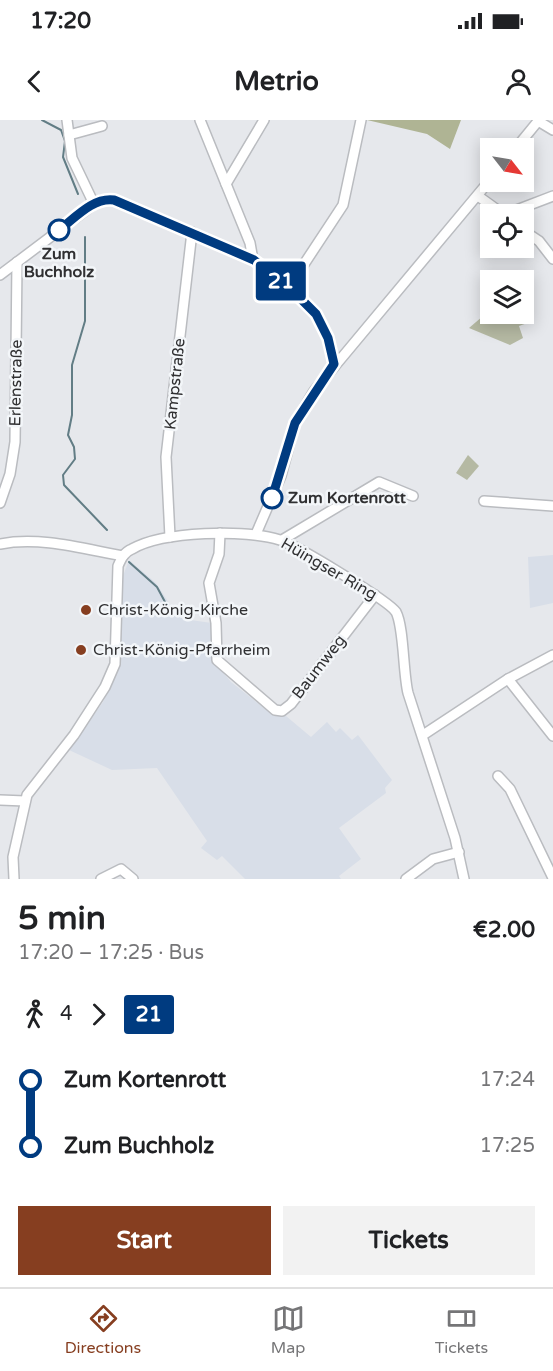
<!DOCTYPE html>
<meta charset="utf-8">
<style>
:root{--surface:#fff;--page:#f2f2f2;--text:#202124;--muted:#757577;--line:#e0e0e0;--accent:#863e20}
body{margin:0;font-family:"Varela Round",sans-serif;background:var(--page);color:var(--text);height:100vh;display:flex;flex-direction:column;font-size:22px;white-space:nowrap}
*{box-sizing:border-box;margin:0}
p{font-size:20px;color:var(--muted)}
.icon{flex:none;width:33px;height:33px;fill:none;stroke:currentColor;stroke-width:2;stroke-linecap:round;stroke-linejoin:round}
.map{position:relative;height:759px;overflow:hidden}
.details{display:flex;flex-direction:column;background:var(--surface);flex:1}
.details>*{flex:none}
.badge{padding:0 12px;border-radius:4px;font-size:21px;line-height:39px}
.needle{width:39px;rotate:121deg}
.controls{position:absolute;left:480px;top:18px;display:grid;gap:12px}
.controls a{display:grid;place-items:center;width:54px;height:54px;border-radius:0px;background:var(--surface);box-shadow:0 3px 15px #0003;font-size:30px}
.map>.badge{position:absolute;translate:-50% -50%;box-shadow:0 0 0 3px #fff}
.legs{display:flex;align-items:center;gap:9px;height:66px;padding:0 18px;font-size:20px}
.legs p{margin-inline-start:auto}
.summary{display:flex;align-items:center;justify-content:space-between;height:102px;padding:0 18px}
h1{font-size:33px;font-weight:800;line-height:45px}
.button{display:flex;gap:12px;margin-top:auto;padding:12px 18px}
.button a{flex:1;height:69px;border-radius:0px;background:var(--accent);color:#fff;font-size:24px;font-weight:800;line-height:69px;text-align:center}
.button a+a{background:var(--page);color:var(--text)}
ul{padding:0 18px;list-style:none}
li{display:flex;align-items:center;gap:21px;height:66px;font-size:22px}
li i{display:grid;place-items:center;width:9px;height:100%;margin:0 8px;background:currentColor}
li i::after{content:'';width:15px;height:15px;margin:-8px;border:4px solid;border-radius:50%;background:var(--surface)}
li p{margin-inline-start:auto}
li:first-child i{background:linear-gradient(#0000 50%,currentColor 0)}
li:last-child i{background:linear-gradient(currentColor 50%,#0000 0)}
.status{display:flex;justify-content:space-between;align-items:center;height:42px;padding:0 30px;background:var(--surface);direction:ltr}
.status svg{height:16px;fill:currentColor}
header{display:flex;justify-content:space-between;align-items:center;height:78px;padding:0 18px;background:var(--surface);font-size:27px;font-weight:800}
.tab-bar{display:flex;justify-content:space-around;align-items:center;height:84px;border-top:2px solid var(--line);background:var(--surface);font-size:16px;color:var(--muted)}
.tab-bar a{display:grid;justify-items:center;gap:3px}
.tab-bar .on{color:var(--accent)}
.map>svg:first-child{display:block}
.built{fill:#d8dee8}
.green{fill:#b5b9a3}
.forest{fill:#afb494}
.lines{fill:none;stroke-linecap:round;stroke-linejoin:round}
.stream{stroke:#627d85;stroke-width:2}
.minor-casing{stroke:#babcc0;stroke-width:12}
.minor{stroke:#fff;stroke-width:9}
.line-1-casing{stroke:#fff;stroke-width:14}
.line-1{stroke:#003b80;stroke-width:9}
.stop-1-dot{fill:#fff;stroke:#003b80;stroke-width:3}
.poi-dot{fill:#863e20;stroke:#f3f6f9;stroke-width:2}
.labels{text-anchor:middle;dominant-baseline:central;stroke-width:5;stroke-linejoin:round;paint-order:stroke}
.stop-label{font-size:16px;font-weight:bold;fill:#303032;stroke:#f3f6f9}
.street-label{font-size:16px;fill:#303032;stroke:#f3f6f9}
.poi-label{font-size:16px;fill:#303032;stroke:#f3f6f9;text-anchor:start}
</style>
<div class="status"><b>17:20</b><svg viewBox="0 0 49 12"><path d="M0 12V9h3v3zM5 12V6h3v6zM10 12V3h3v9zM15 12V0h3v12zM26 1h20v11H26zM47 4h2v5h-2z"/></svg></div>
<header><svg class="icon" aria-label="back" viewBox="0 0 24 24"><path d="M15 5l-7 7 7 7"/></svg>Metrio<svg class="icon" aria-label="person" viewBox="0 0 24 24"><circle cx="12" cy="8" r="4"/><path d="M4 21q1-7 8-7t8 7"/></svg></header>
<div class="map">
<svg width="553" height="759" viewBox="0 0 553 759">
<rect width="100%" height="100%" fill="#e6e8ec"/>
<g class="built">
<polygon points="553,435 553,483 530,488 528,437"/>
<polygon points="129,440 156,463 176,494 183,499 212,503 212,539 231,562 274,596 286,596 311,617 327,602 336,612 340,608 352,620 358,615 392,660 385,668 386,673 339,708 361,739 339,756 341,759 245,759 222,736 217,740 201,728 207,721 157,648 112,650 69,630 103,582 121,543 120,464"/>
</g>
<g class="green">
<polygon points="524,183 530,202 519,206 523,218 510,225 469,208 490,190 490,194 524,194"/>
<polygon points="468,335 479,346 467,360 456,353"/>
</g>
<polygon class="forest" points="367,0 461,0 450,29 427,14"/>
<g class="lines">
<g class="stream">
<polyline points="42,0 61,10 65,21 63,37 78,74"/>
<polyline points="85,117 85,201 72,245 72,295 68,315 74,327 75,339 63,355 64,365 107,410"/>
<polyline points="129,442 157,467 172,495"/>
</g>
<defs>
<g id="minor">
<polyline points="67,0 72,38 94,84"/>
<polyline points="200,0 250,123 253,140"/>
<polyline points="538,1 553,10"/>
<polyline points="69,15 102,6"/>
<polyline points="516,28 539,0"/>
<polyline points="226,64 264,0"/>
<polyline points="478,76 503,94"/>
<polyline points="506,94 553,76"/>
<polyline points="524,111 539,121 553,139"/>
<polyline points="0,155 94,84 102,80 114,80 253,140 289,167 316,193 328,218 334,244"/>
<polyline points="289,167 343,85 361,0"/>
<polyline points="484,381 553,386"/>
<polyline points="0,383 10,354 15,322 17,142"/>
<polyline points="220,413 219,434 209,463 216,503 217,540 275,590 282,591 291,584 375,475"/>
<polyline points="256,414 281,356 295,303 314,271 490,60"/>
<polyline points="170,417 166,337 192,112"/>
<polyline points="282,420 379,362 413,376"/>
<path d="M 0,424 C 40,416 84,429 123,436"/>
<polyline points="508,559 553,616"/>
<polyline points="423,615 508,559 553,535"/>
<polyline points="498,656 510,669 553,758"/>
<polyline points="0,680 25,681"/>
<path d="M 14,759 L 13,737 L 27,675 L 74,615 L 105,567 L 115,544 L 118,446 C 121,439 124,432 132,429 C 163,411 246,409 280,420 C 296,425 389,481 396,492 C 404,507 403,553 408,573 L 455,718 L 464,759"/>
<polyline points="101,759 121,749 133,759"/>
<polyline points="406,759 433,739 459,732"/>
</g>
</defs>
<use href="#minor" class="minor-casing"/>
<use href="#minor" class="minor"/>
</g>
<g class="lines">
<defs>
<path id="line-1" d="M 59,110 C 75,98 93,77 114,80 L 254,140 L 289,167 L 316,194 L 328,218 L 334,244 L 295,303 L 272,378"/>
</defs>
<use href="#line-1" class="line-1-casing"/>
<use href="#line-1" class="line-1"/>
</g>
<g class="stop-1-dot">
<circle cx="59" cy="110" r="10"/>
<circle cx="272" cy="378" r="10"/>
</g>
<g class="poi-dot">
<circle cx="86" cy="490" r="6"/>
<circle cx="81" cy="530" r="6"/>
</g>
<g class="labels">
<g class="stop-label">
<text x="59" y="134">Zum<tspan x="59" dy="18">Buchholz</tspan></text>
<text x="288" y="378" text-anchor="start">Zum Kortenrott</text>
</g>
<g class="street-label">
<text transform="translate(16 263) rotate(-89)">Erlenstraße</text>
<text transform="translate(175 264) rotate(-84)">Kampstraße</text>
<text transform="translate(329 449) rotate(30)">Hüingser Ring</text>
<text transform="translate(319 547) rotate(-52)">Baumweg</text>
</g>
<g class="poi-label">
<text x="98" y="490">Christ-König-Kirche</text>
<text x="93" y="530">Christ-König-Pfarrheim</text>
</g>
</g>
</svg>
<div class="controls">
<a><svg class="needle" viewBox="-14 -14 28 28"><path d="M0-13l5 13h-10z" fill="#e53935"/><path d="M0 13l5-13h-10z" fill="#757577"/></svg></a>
<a><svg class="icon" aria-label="locate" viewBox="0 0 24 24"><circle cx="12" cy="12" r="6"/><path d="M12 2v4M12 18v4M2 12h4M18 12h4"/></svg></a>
<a><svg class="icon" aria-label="layers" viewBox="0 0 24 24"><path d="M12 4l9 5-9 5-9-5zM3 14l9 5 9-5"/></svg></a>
</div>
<b class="badge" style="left:281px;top:161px;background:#003b80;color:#fff">21</b>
</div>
<section class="details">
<div class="summary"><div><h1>5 min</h1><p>17:20 – 17:25 · Bus</p></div><b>€2.00</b></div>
<div class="legs"><svg class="icon" aria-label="walk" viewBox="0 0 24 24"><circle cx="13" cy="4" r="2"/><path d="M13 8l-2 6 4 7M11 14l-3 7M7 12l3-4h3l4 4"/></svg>4<svg class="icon" aria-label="forward" viewBox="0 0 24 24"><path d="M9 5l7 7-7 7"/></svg><b class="badge" style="background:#003b80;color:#fff">21</b></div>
<ul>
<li><i style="color:#003b80"></i><b>Zum Kortenrott</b><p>17:24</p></li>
<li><i style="color:#003b80"></i><b>Zum Buchholz</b><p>17:25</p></li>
</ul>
<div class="button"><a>Start</a><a>Tickets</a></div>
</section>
<nav class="tab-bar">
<a class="on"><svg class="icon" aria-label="directions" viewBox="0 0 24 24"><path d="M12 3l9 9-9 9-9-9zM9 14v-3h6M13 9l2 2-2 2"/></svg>Directions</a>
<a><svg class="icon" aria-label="map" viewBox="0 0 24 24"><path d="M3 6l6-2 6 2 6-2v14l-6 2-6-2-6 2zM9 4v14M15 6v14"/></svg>Map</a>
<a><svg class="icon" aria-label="tickets" viewBox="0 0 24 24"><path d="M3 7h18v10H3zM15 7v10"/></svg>Tickets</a>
</nav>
